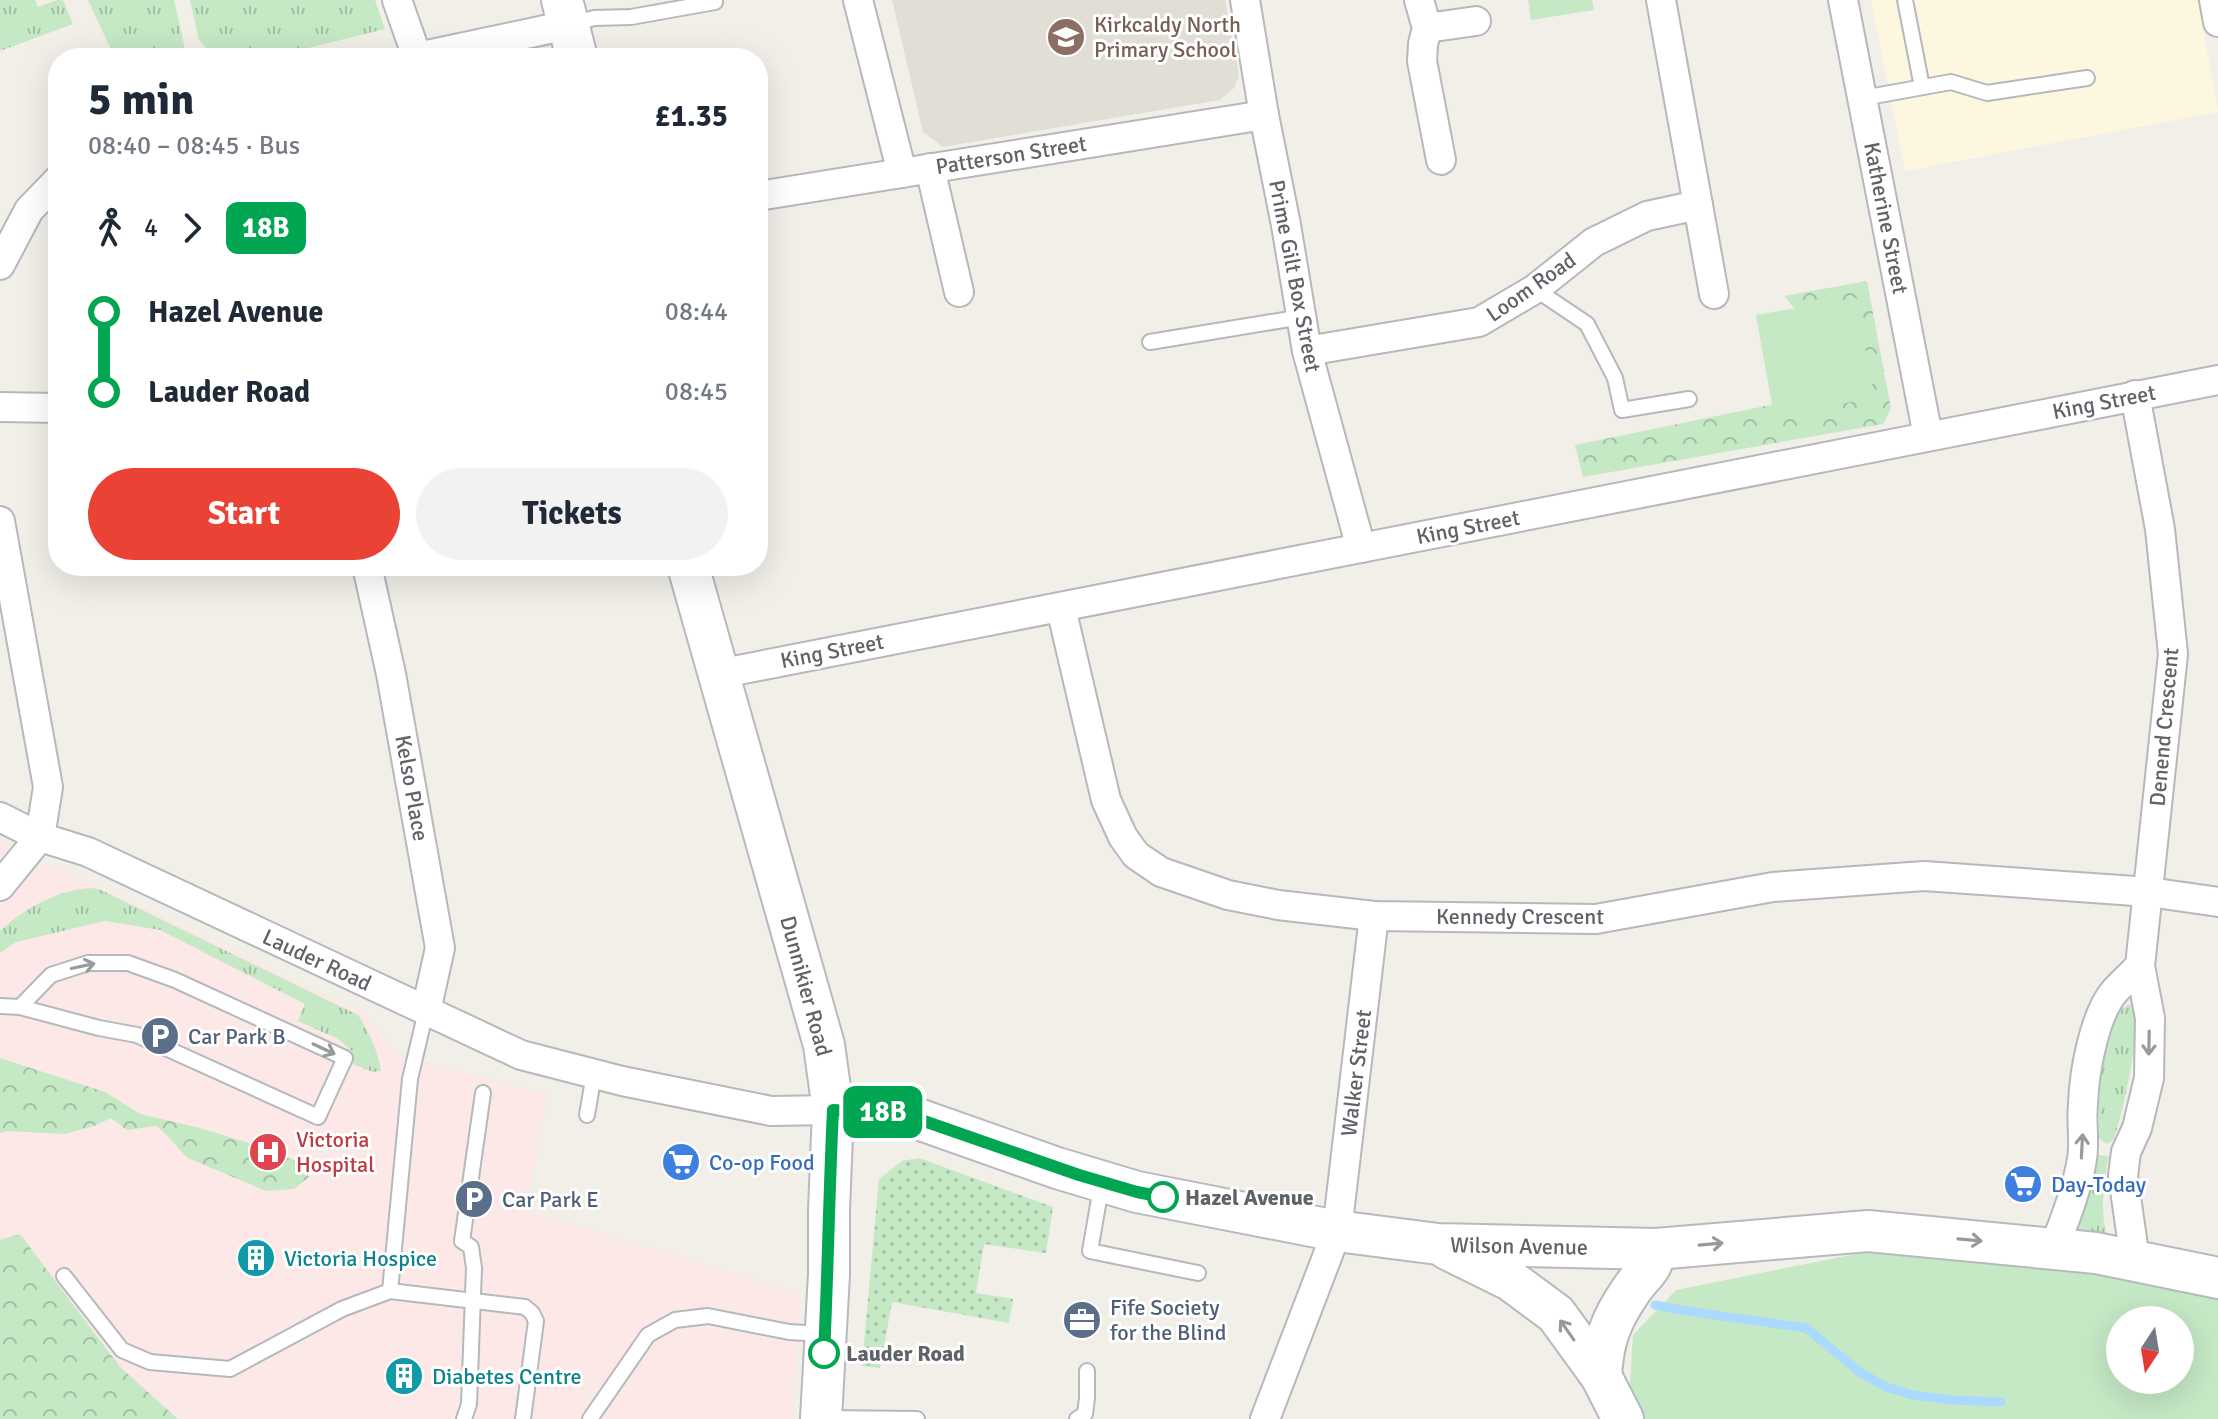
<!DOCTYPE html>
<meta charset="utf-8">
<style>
:root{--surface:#fff;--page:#f2f2f3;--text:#1f2937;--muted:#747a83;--accent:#ea4335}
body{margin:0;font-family:Signika,sans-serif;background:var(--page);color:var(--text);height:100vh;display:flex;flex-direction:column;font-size:30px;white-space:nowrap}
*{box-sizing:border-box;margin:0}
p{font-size:26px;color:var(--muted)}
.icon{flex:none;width:44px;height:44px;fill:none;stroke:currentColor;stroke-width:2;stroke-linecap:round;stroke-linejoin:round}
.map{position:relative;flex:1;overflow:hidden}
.drawer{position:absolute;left:48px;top:48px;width:720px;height:528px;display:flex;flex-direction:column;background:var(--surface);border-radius:32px;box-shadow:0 8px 32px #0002}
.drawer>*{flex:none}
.badge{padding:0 16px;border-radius:12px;font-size:28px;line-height:52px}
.needle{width:52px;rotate:192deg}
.fabs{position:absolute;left:2106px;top:1306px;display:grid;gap:16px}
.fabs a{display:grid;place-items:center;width:88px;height:88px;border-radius:50%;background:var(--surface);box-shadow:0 8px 32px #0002;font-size:40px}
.map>.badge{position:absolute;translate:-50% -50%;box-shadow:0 0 0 4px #fff}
.legs{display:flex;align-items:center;gap:12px;height:88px;padding:0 40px;font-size:26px}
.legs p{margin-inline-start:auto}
.overview{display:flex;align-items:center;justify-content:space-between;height:136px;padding:0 40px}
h1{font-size:44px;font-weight:700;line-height:60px}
.cta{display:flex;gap:16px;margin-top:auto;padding:16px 40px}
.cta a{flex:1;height:92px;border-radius:48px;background:var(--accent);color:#fff;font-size:32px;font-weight:700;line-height:92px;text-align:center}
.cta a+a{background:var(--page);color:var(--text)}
ul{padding:0 40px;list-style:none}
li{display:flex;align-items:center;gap:28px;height:80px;font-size:30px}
li i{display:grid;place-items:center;width:12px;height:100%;margin:0 10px;background:currentColor}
li i::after{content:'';width:20px;height:20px;margin:-10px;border:6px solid;border-radius:50%;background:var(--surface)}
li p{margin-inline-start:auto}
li:first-child i{background:linear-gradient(#0000 50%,currentColor 0)}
li:last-child i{background:linear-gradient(currentColor 50%,#0000 0)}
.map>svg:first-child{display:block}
.commercial{fill:#fef7e0}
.education{fill:#e1ded6}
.medical{fill:#fce8e6}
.grass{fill:url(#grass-tufts)}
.forest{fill:url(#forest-crowns)}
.park{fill:#c5e8c5;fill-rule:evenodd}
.garden{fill:url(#garden-dots)}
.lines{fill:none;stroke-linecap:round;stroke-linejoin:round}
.stream{stroke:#aadaff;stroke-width:9}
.lane-casing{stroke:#b5b8bc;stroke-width:18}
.street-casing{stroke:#b5b8bc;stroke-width:32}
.secondary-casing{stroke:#b6babf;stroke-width:44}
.lane{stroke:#fff;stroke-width:14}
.street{stroke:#fff;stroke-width:28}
.secondary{stroke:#fff;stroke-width:40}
.oneway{stroke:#979a9d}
.line-1-casing{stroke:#fff;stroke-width:18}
.line-1{stroke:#00a651;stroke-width:12}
.stop-1-dot{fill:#fff;stroke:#00a651;stroke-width:4}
.labels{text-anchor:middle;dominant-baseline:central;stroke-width:6;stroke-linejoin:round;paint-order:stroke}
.education-label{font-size:22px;fill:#785e54;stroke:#fff;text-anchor:start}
.street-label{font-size:22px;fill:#5f6368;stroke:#fff}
.service-label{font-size:22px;fill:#4e5e75;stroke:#fff;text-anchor:start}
.health-label{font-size:22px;fill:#be3a42;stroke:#fff;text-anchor:start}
.shop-label{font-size:22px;fill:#366cbe;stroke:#fff;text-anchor:start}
.stop-label{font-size:22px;font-weight:bold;fill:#5f6368;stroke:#fff;text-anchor:start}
.culture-label{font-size:22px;fill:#0d838f;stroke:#fff;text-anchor:start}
</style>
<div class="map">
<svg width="2218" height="1419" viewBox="0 0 2218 1419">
<defs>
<pattern id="grass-tufts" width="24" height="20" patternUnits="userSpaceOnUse" patternTransform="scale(2)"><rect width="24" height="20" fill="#c5e8c5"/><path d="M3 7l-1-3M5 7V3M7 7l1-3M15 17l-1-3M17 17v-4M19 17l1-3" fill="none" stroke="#a3c0a4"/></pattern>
<pattern id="forest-crowns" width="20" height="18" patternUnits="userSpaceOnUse" patternTransform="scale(2)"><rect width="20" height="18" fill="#c5e8c5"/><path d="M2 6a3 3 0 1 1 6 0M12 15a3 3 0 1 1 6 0" fill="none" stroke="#a3c0a4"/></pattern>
<pattern id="garden-dots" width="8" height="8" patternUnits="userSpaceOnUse" patternTransform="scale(2)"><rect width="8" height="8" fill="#c5e8c5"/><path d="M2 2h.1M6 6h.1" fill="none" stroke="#a3c0a4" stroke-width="1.8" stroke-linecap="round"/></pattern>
</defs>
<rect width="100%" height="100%" fill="#f1efe8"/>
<polygon class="commercial" points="1871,0 2198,0 2218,112 1905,171"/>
<polygon class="education" points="892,0 1225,0 1239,76 1234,88 1220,100 943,147 923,132"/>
<polygon class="medical" points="0,842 98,886 368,1015 396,1054 548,1095 525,1210 801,1294 792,1419 0,1419"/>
<g class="grass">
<polygon points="0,0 35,0 38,7 57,0 63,0 73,24 0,51"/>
<polygon points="88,0 174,0 187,58 115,58"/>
<polygon points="190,0 375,0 385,29 268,58 215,58 199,40"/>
<path d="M 92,888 L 101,890 L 358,1015 C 369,1033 378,1050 381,1071 L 373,1072 L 353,1064 L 352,1051 L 338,1039 L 298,1021 L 305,1004 L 160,930 L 105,921 L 16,942 L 0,953 L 0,931 C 23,909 59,889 92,888 Z"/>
<path d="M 2131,1004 L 2137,1009 C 2136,1052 2126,1098 2114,1139 L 2107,1144 L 2099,1138 C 2098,1110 2098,1012 2131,1004 Z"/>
<path d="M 2097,1155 L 2109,1156 C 2103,1182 2100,1211 2107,1237 L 2076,1234 Z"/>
</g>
<g class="forest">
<polygon points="1867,281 1891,409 1883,424 1583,477 1575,445 1854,388 1805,320 1784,296"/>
<path d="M 0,1058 L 105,1092 L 140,1114 L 200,1128 L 271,1150 L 300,1163 L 309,1177 L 294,1189 L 266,1191 L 188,1158 C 176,1147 169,1135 156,1126 L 127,1130 L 111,1118 L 94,1126 L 65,1134 L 6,1131 L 0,1133 Z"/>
<polygon points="20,1234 120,1367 178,1419 0,1419 0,1240"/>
</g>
<g class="park">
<polygon points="1528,0 1592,0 1594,10 1531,20"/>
<polygon points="1856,298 1874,398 1774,416 1756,315"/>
<path d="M 1871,1251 L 2096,1275 L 2218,1291 L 2218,1419 L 1639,1419 L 1629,1398 L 1633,1335 L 1676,1290 ZM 2120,1320 L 2180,1320 L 2180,1380 L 2120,1380 Z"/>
</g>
<polygon class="garden" points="919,1158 1053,1207 1046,1253 984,1244 976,1293 1013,1299 1009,1323 892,1302 880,1368 862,1366 879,1179 902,1161"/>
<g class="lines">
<polyline class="stream" points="1655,1305 1686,1311 1806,1328 1861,1373 1886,1387 1913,1395 1952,1400 2001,1402"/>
<defs>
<g id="lane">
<polyline points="1905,0 1922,87"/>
<polyline points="570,25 594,18 631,17 715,2"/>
<polyline points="1863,98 1951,82 1987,93 2087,78"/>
<polyline points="1535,289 1587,324 1615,378 1622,410 1689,399"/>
<polyline points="1150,342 1302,317"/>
<polyline points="0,1006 20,1007 99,1028 137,1035 318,1117 345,1058 175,980 128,963 88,963 51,975 20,1007"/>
<polyline points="426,1011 410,1079 390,1291 525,1307 532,1313 536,1321 523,1419"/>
<polyline points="587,1115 594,1074"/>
<polyline points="1102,1182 1090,1251 1198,1273"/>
<polyline points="64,1276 122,1350 150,1362 230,1369 342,1309 390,1291"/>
<polyline points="825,1418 917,1419"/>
<polyline points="464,1419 469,1404 474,1268 471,1247 462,1241 483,1093"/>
<polyline points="590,1419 648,1335 675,1320 708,1316 789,1332 823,1334"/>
<polyline points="1077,1419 1085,1414 1087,1398 1087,1371"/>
</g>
<g id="street">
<polyline points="397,0 417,57"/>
<polyline points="858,0 902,173"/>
<polyline points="1245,0 1264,115 1286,225 1307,351 1361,548"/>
<polyline points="1419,0 1427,28 1423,44 1422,61 1441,160"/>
<polyline points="1661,0 1714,294"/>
<polyline points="1843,0 1928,436"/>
<polyline points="2214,0 2218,22"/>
<polyline points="1427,28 1476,21"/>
<polyline points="413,58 568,25"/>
<polyline points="930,168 959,292"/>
<polyline points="758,196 1264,115"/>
<polyline points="0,265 29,210 58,180"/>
<polyline points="1307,351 1479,322 1535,289 1594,242 1647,216 1698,205"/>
<polyline points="2135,395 2160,529 2173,654 2140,966 2150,1018 2149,1078 2137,1128 2126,1152 2123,1176 2135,1260"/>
<polyline points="0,407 58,408"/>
<polyline points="0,521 48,787 40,837"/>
<polyline points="367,566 391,674 440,948 426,1011"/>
<polyline points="1061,608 1106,800 1123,837 1136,855 1161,872 1228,895 1278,905 1374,916 1596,919 1773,887 1924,876 2149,892 2218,902"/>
<polyline points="718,674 2218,380"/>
<polyline points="0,817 40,837 88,852 521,1055 622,1081 771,1111 833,1110"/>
<polyline points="0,886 40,837"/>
<path d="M 2054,1248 C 2065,1219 2077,1190 2082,1159 C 2085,1141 2081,1122 2083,1104 C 2084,1073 2094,1016 2114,992 C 2122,983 2132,974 2140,966"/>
<polyline points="1265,1419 1337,1231 1374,916"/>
</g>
<g id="secondary">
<polyline points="562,0 577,58"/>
<polyline points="688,566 824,1045 833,1110 829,1210 829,1274 821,1419"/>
<polyline points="833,1110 886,1113 921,1120 1057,1168 1137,1192 1337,1231 1438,1244 1656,1249 1868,1231 2096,1253 2218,1278"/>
<polyline points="1447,1249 1510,1280 1556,1314 1601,1376 1623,1419"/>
<path d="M 1601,1376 C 1603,1342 1610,1321 1630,1292 C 1641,1274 1652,1272 1656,1249"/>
</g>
</defs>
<use href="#lane" class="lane-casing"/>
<use href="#street" class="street-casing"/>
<use href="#secondary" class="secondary-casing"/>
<use href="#lane" class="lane"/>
<use href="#street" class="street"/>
<use href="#secondary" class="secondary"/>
</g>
<defs><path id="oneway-shaft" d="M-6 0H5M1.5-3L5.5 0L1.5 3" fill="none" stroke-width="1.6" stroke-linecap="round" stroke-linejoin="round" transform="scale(2)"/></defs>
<g class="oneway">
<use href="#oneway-shaft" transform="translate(83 966) rotate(-12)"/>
<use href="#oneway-shaft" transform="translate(2149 1043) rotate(91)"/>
<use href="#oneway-shaft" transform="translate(324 1049) rotate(25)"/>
<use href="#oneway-shaft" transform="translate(2082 1146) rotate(-87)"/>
<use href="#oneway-shaft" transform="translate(1970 1240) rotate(5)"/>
<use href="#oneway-shaft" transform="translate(1711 1244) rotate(-5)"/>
<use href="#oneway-shaft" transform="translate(1567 1330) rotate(-125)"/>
</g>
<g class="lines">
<defs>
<path id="line-1" d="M 824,1353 C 828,1272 829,1191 833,1110 L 886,1113 L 921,1120 L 1079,1175 L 1137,1192 L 1163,1197"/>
</defs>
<use href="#line-1" class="line-1-casing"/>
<use href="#line-1" class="line-1"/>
</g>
<defs>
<symbol id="school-disc" viewBox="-11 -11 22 22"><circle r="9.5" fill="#8d6e63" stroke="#fff"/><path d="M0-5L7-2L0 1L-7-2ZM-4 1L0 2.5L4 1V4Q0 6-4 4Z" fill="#fff"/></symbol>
<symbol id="parking-disc" viewBox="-11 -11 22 22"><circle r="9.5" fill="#5c6f8a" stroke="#fff"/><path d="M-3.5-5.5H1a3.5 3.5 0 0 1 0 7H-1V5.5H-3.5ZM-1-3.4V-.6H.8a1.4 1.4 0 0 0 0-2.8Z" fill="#fff"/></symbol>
<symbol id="hospital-disc" viewBox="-11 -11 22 22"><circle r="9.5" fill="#e0444e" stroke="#fff"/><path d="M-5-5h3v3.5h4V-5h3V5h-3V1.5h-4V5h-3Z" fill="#fff"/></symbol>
<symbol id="supermarket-disc" viewBox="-11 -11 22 22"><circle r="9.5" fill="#3f7fe0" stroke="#fff"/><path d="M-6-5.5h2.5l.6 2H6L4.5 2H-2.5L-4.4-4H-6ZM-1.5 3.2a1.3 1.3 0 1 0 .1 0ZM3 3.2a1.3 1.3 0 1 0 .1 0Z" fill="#fff"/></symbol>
<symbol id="building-disc" viewBox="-11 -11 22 22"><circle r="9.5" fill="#0f9aa8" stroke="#fff"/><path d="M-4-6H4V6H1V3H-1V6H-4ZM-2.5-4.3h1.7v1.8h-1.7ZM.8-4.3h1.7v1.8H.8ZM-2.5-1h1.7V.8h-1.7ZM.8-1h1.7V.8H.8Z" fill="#fff"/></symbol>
<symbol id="office-disc" viewBox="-11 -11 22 22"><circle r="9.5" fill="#5c6f8a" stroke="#fff"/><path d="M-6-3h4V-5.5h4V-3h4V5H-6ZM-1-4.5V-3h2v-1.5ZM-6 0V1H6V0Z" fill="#fff"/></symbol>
</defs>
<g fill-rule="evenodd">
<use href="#school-disc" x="1044" y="15" width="44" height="44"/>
<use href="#parking-disc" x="138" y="1014" width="44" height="44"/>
<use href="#hospital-disc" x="246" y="1130" width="44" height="44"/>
<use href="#supermarket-disc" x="659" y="1140" width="44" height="44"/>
<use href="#supermarket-disc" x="2001" y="1162" width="44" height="44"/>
<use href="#parking-disc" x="452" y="1177" width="44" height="44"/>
<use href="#building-disc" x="234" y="1236" width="44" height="44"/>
<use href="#office-disc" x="1060" y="1298" width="44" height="44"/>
<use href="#building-disc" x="382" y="1354" width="44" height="44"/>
</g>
<g class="stop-1-dot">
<circle cx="1163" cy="1197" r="14"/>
<circle cx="824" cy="1353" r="14"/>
</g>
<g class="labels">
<g class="education-label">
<text x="1094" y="24">Kirkcaldy North<tspan x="1094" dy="25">Primary School</tspan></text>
</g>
<g class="street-label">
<text transform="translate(1011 155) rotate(-9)">Patterson Street</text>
<text transform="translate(1886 218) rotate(79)">Katherine Street</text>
<text transform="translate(1295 276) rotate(79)">Prime Gilt Box Street</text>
<text transform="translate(1531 287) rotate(-35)">Loom Road</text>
<text transform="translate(2104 402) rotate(-11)">King Street</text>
<text transform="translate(1468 527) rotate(-11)">King Street</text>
<text transform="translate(832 651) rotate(-11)">King Street</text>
<text transform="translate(2164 727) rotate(-85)">Denend Crescent</text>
<text transform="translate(412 788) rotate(80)">Kelso Place</text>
<text x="1520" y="916">Kennedy Crescent</text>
<text transform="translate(317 960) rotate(25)">Lauder Road</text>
<text transform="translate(806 986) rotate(75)">Dunnikier Road</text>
<text transform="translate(1356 1073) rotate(-83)">Walker Street</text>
<text transform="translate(1519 1246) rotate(1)">Wilson Avenue</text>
</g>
<g class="service-label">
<text x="188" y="1036">Car Park B</text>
<text x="502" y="1199">Car Park E</text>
<text x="1110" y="1307">Fife Society<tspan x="1110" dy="25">for the Blind</tspan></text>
</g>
<g class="health-label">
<text x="296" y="1139">Victoria<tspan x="296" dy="25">Hospital</tspan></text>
</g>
<g class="shop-label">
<text x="709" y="1162">Co-op Food</text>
<text x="2051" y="1184">Day-Today</text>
</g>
<g class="stop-label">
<text x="1185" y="1197">Hazel Avenue</text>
<text x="846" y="1353">Lauder Road</text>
</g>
<g class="culture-label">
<text x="284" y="1258">Victoria Hospice</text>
<text x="432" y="1376">Diabetes Centre</text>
</g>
</g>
</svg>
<div class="fabs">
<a><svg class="needle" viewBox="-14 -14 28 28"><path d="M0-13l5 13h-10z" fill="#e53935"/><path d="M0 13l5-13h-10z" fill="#747a83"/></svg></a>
</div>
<b class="badge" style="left:883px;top:1112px;background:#00a651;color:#fff">18B</b>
<section class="drawer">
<div class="overview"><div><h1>5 min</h1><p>08:40 – 08:45 · Bus</p></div><b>£1.35</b></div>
<div class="legs"><svg class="icon" aria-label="walk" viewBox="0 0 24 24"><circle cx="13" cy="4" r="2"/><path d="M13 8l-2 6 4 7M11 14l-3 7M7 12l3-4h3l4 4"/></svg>4<svg class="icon" aria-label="forward" viewBox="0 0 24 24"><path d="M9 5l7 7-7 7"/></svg><b class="badge" style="background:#00a651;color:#fff">18B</b></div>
<ul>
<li><i style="color:#00a651"></i><b>Hazel Avenue</b><p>08:44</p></li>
<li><i style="color:#00a651"></i><b>Lauder Road</b><p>08:45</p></li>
</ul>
<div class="cta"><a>Start</a><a>Tickets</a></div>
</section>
</div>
